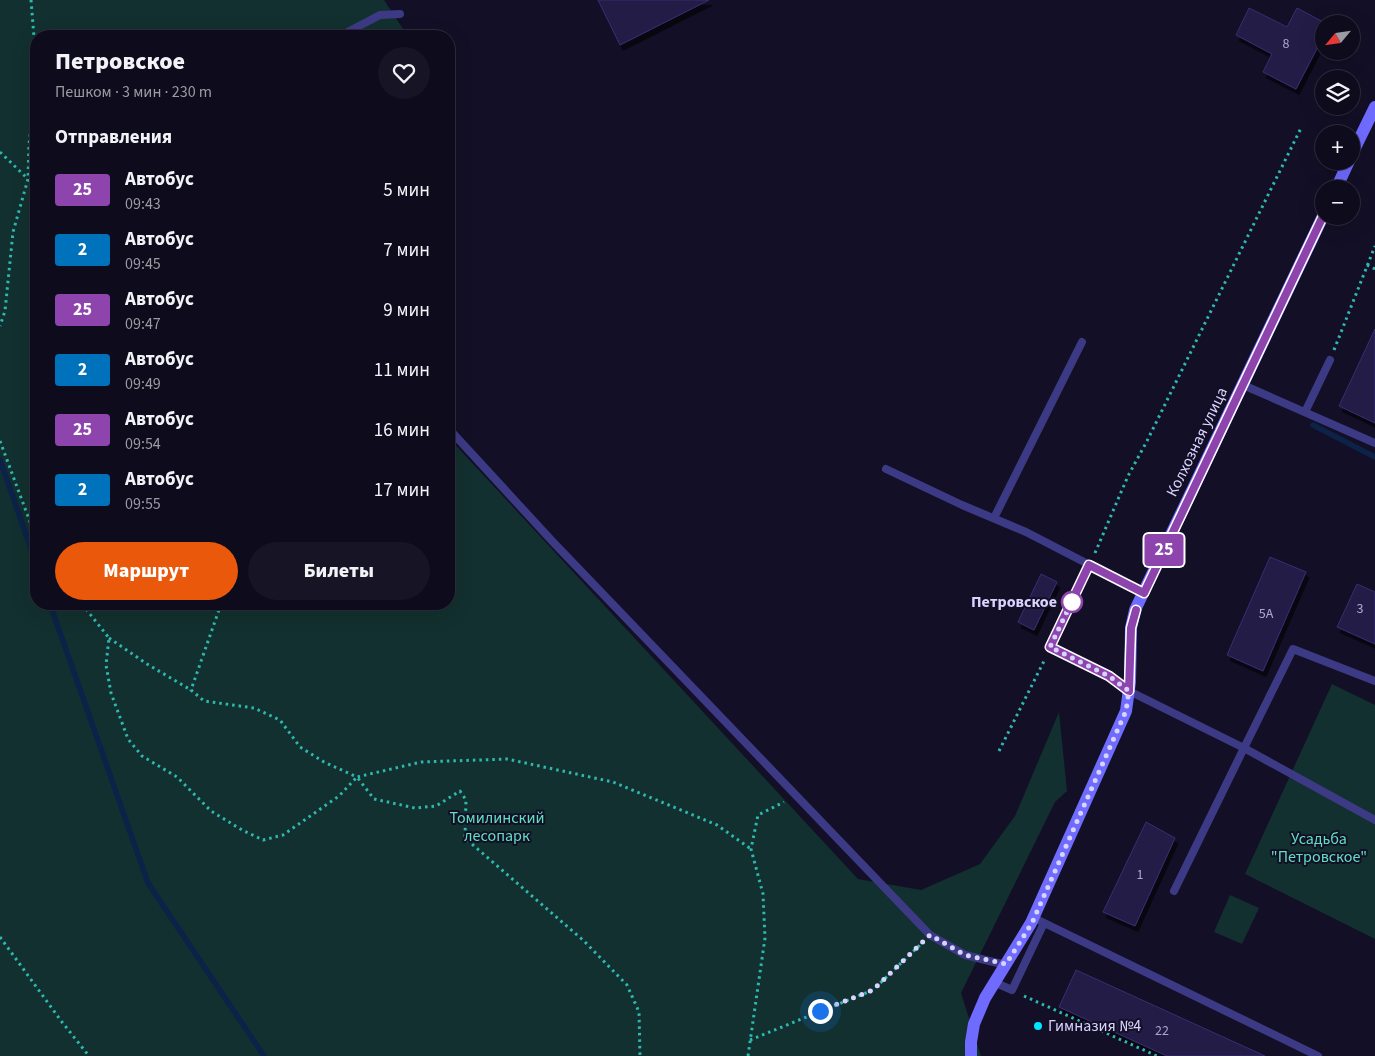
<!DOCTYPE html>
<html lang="ru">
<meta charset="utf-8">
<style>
:root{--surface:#0e0b1c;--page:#171425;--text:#f1f3f6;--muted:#9b9ba3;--line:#2e2b3b;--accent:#ea580c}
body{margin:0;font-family:"Source Sans 3",sans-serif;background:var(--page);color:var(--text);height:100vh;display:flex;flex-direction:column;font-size:19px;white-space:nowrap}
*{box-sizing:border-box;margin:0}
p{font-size:16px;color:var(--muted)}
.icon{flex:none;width:28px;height:28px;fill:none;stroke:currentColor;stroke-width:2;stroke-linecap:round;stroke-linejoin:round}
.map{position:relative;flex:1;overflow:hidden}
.sheet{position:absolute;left:30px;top:30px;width:425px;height:580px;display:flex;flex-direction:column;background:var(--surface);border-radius:20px;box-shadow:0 5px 20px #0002,0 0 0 1px var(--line)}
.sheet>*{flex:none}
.badge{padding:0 10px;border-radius:4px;font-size:18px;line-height:32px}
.needle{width:32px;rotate:241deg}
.controls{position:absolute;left:1315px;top:15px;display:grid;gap:10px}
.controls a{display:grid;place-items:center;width:45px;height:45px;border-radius:50%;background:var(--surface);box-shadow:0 5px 20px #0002,0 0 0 1px var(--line);font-size:25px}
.you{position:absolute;width:25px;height:25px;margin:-12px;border:4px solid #fff;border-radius:50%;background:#1a73e8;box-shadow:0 0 0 8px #1a73e833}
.map>.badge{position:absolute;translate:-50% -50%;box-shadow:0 0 0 2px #fff}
h2{padding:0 25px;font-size:19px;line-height:45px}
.round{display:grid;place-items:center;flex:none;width:52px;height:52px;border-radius:26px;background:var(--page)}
.overview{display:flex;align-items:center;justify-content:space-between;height:85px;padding:0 25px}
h1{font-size:24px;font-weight:800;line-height:38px}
.action{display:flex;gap:10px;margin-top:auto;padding:10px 25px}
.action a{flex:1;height:58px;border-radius:30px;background:var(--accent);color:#fff;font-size:20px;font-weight:800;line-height:58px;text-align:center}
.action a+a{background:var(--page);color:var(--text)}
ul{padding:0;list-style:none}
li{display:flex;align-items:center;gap:15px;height:60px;padding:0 25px}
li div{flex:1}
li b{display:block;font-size:19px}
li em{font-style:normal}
li .badge{min-width:55px;font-weight:700;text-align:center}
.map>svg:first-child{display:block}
.green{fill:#12302f}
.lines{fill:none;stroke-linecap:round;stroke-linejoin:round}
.stream{stroke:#0c2248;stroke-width:5.5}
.building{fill:#241b47;stroke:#3b2d73;filter:url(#shadow)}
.path{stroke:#2fb8b0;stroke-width:3;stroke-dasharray:2.5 4;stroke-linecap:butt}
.lane{stroke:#3d3a85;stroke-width:8}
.secondary{stroke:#6f6bff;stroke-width:12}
.line-casing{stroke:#fff;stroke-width:11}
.line{stroke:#8e44ad;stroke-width:8}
.walk{stroke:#d9d4ff;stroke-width:5;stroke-dasharray:0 9}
.stop-dot{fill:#fff;stroke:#8e44ad;stroke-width:2.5}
.poi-dot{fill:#00e5ff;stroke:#130f26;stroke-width:2}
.labels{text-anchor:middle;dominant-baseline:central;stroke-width:4;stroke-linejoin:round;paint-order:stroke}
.number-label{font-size:14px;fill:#aca6d1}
.street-label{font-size:16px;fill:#d9d4ff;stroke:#130f26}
.stop-label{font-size:16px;font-weight:bold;fill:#d9d4ff;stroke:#130f26;text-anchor:end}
.park-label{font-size:16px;fill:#5fe0c0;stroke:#130f26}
.poi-label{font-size:16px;fill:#d9d4ff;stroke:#130f26;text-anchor:start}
</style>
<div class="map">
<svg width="1375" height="1056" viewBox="0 0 1375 1056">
<defs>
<filter id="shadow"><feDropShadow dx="3" dy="5.5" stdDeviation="0" flood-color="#0009"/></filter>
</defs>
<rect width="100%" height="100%" fill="#130f26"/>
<g class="green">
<polygon points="0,0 384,0 407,35 403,36 36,36 36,604 449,604 449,438 858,879 921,890 980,864 1015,816 1059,712 1067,791 1055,802 961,993 981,1056 0,1056"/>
<polygon points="1332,684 1375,705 1375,939 1245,874"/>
<polygon points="1230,895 1259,908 1242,944 1214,932"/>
</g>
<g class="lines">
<g class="stream">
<polyline points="1313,425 1375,457"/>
<polyline points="0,460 36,563"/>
<polyline points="50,604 148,883 264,1056"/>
</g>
</g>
<g class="building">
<polygon points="598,0 709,0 620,45"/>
<polygon points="1249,8 1287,27 1297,8 1327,24 1324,24 1324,35 1296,89 1263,72 1272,54 1236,35"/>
<polygon points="1375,329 1375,423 1339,406"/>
<polygon points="1270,557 1306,572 1263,671 1227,655"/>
<polygon points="1041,574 1057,582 1034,630 1018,622"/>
<polygon points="1357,584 1375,592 1375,644 1337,627"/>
<polygon points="1146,822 1175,838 1135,926 1103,912"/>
<polygon points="1076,970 1265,1056 1167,1056 1059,1007"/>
</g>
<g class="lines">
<g class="path">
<polyline points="31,0 36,62"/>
<polyline points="36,89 29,144 28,179 36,185"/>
<polyline points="0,152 28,179 13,232 5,311 0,326"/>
<polyline points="1367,265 1375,269"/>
<polyline points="1334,350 1375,246"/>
<polyline points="0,441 36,538"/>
<polyline points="1095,553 1128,476 1147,441 1301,128"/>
<polyline points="82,604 109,638 106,665 111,693 128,739 142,756 177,777 211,811 242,830 263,840 283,835 339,796 357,777 374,799 415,808 436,806 460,791 466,800 465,838 584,941 627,985 639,1012 640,1056"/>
<polyline points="221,604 191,690 204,701 254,708 280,720 300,747 324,762 357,777 421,762 507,759 613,782 717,825 751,849"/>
<polyline points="109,638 147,664 191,690"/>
<polyline points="999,751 1045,659"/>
<polyline points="0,937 62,1022 89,1056"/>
<polyline points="1024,996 1157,1056"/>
<polyline points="750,1040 873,990 921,944"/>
<polyline points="748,1056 765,938 763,894 751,849 758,815 784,802"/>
</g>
<g class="lane">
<polyline points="340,36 380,15 400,14"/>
<polyline points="1243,385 1375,443"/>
<polyline points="1305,412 1330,360"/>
<polyline points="449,429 553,542 930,935 965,955 1006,965"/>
<polyline points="886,469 962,505 1026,532 1144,593"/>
<polyline points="994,518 1082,342"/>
<polyline points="1089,565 1050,647 1109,676 1129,691 1244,748 1293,649 1375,681"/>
<polyline points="1174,891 1244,748 1375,820"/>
<polyline points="1034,918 1318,1056"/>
<polyline points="996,983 1012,990 1044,923"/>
</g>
<g class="secondary">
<polyline points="1351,156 1375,107"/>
<polyline points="1336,189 1349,161"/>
<polyline points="971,1056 971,1042 974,1024 985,998 1031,923 1126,711 1130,682 1131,628 1135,610 1324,214"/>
</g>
</g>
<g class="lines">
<defs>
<polyline id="line" points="1136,610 1131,628 1129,691 1109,676 1050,647 1089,565 1144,593 1324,214"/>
</defs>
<use href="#line" class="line-casing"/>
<use href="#line" class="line"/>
<polyline class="walk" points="820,1011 873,990 930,935 965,955 1006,964 1032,923 1126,711 1129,691 1109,676 1050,647 1074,597 1072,602"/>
</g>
<circle class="stop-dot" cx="1072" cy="602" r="10"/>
<circle class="poi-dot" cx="1038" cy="1026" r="5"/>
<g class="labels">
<g class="number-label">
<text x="1286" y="44">8</text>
<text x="1360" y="609">3</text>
<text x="1266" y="614">5А</text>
<text x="1140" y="875">1</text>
<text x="1162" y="1031">22</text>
</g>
<g class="street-label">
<text transform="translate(1197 442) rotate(-64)">Колхозная улица</text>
</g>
<g class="stop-label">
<text x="1057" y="602">Петровское</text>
</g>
<g class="park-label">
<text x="497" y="818">Томилинский<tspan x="497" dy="18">лесопарк</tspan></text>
<text x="1319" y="839">Усадьба<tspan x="1319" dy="18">"Петровское"</tspan></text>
</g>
<g class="poi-label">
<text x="1048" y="1026">Гимназия №4</text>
</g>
</g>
</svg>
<div class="controls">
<a><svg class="needle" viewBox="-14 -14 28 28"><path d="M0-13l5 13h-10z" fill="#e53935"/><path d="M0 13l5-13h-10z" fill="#9b9ba3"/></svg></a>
<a><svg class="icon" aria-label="layers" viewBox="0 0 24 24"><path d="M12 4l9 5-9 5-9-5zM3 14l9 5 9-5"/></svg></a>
<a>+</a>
<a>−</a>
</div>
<div class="you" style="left:820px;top:1011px"></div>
<b class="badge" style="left:1164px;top:550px;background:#8e44ad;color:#fff">25</b>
<section class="sheet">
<div class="overview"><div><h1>Петровское</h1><p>Пешком · 3 мин · 230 m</p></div><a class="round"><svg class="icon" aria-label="heart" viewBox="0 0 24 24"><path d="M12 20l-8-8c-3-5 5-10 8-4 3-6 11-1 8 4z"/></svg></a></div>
<h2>Отправления</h2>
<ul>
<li><span class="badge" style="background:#8e44ad;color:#fff">25</span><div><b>Автобус</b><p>09:43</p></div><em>5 мин</em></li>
<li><span class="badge" style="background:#0072bc;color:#fff">2</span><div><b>Автобус</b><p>09:45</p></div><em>7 мин</em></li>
<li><span class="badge" style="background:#8e44ad;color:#fff">25</span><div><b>Автобус</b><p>09:47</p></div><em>9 мин</em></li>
<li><span class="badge" style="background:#0072bc;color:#fff">2</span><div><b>Автобус</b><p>09:49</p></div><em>11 мин</em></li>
<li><span class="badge" style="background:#8e44ad;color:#fff">25</span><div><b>Автобус</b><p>09:54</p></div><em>16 мин</em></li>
<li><span class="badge" style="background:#0072bc;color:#fff">2</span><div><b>Автобус</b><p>09:55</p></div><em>17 мин</em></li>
</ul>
<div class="action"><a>Маршрут</a><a>Билеты</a></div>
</section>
</div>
